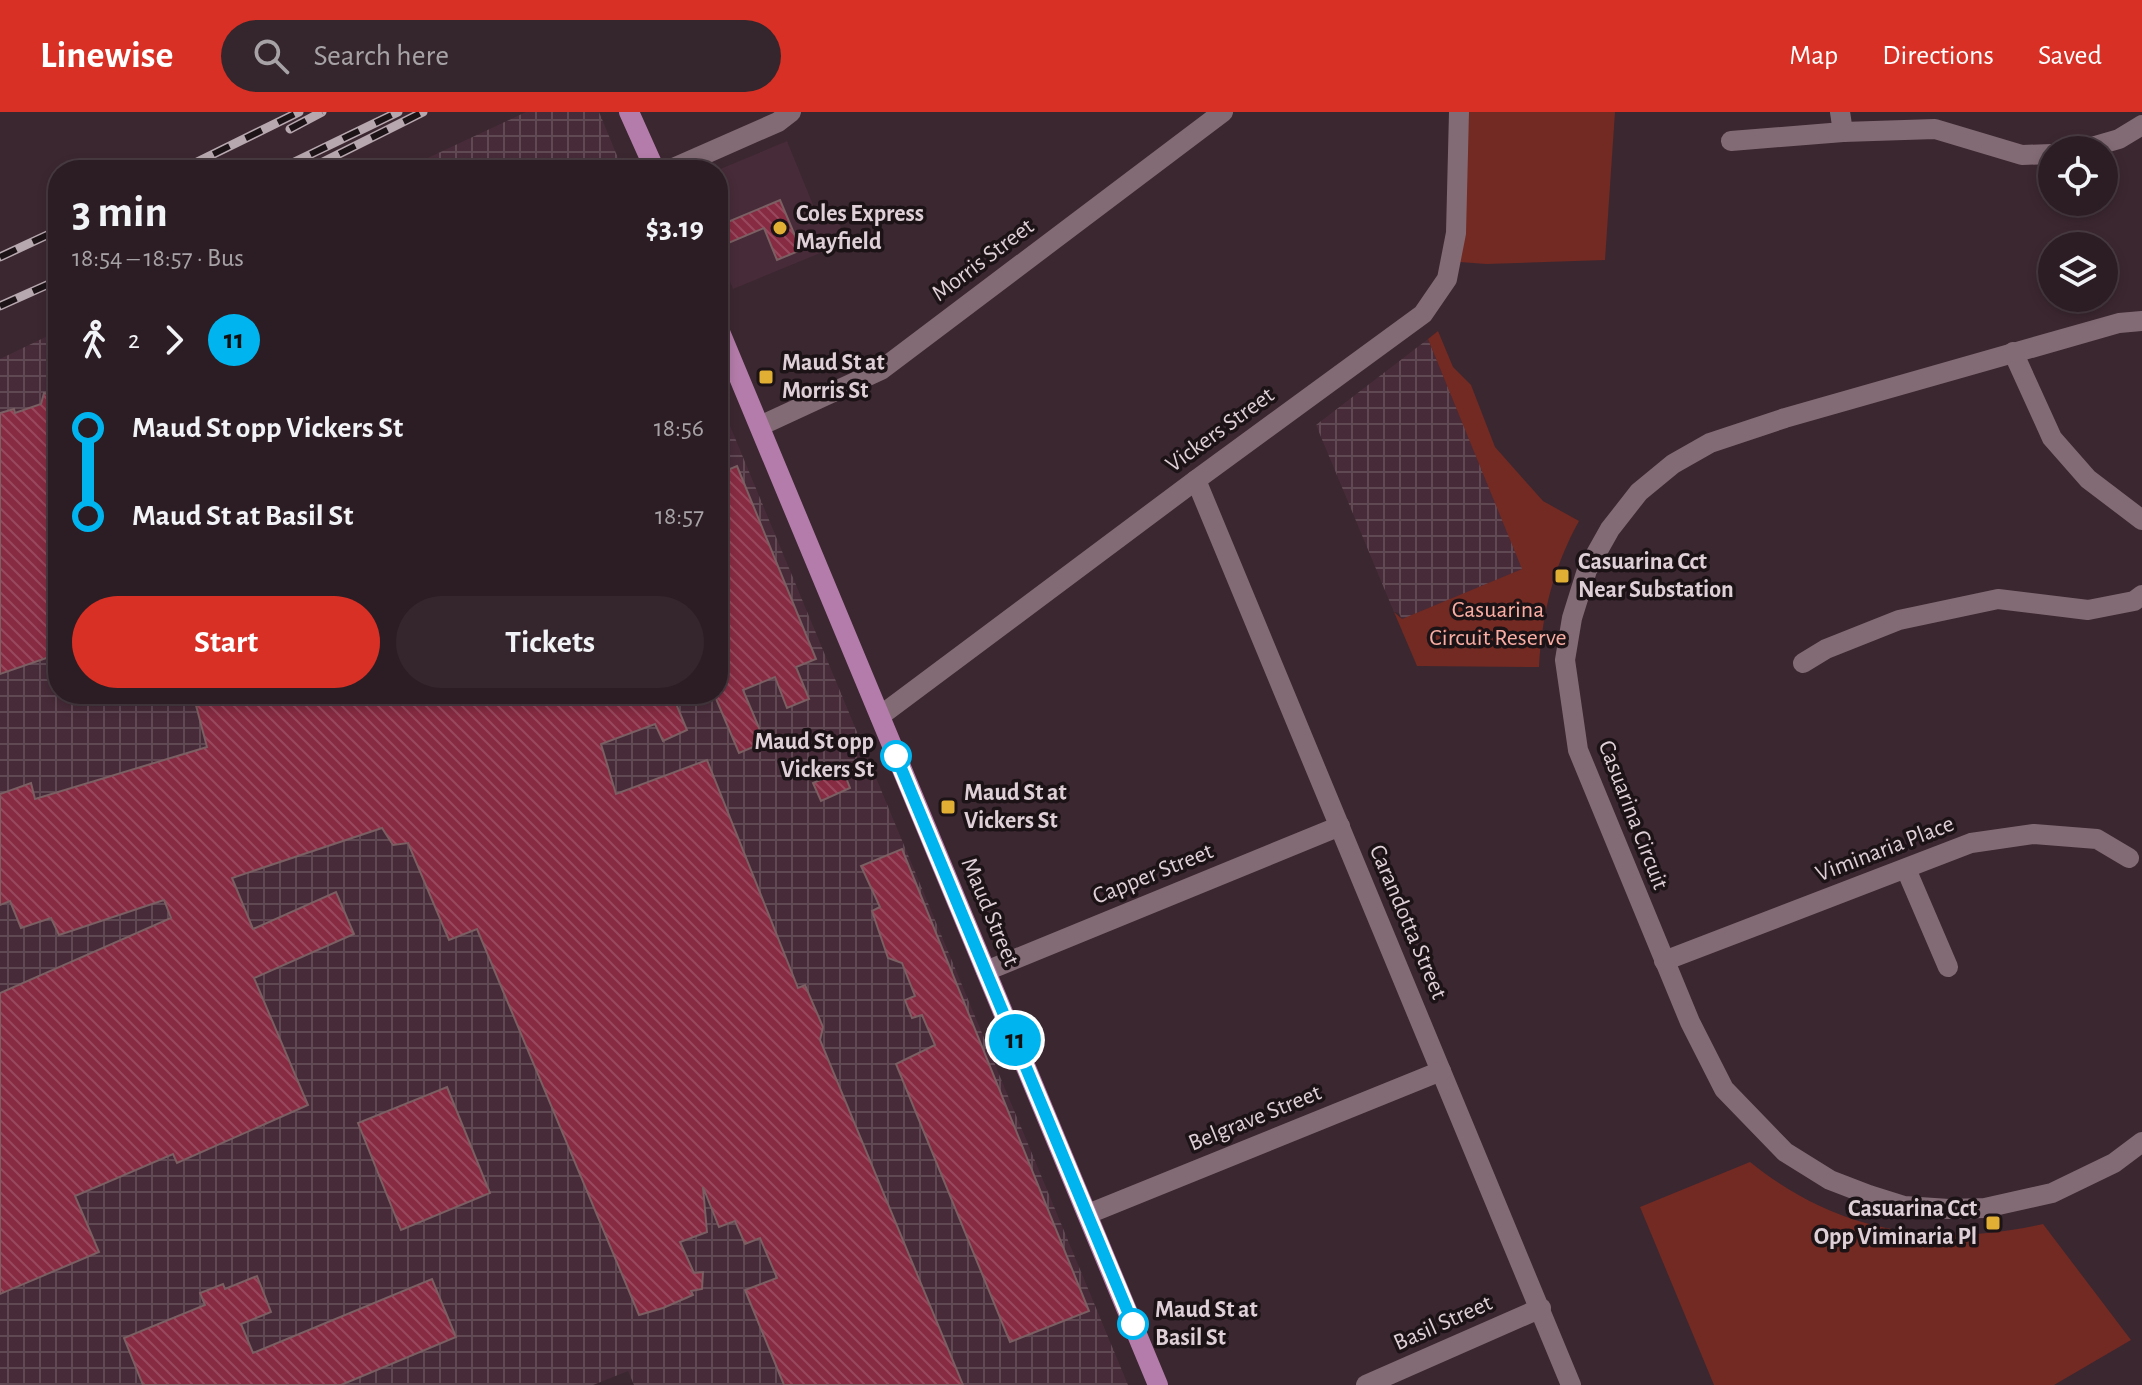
<!DOCTYPE html>
<meta charset="utf-8">
<style>
:root{--surface:#2c1d24;--page:#34262c;--text:#f1f3f6;--muted:#a6a2a6;--line:#483b41;--accent:#d93025}
body{margin:0;font-family:"Alegreya Sans",sans-serif;background:var(--page);color:var(--text);height:100vh;display:flex;flex-direction:column;font-size:30px;white-space:nowrap}
*{box-sizing:border-box;margin:0}
p{font-size:26px;color:var(--muted)}
.icon{flex:none;width:44px;height:44px;fill:none;stroke:currentColor;stroke-width:2;stroke-linecap:round;stroke-linejoin:round}
.map{position:relative;flex:1;overflow:hidden}
.drawer{position:absolute;left:48px;top:48px;width:680px;height:544px;display:flex;flex-direction:column;background:var(--surface);border-radius:32px;box-shadow:0 4px 12px #0003,0 0 0 2px var(--line)}
.drawer>*{flex:none}
.badge{padding:0 16px;border-radius:26px;font-size:28px;line-height:52px}
.buttons{position:absolute;left:2038px;top:24px;display:grid;gap:16px}
.buttons a{display:grid;place-items:center;width:80px;height:80px;border-radius:50%;background:var(--surface);box-shadow:0 4px 12px #0003,0 0 0 2px var(--line);font-size:40px}
.map>.badge{position:absolute;translate:-50% -50%;box-shadow:0 0 0 4px #fff}
.legs{display:flex;align-items:center;gap:12px;height:88px;padding:0 24px;font-size:26px}
.legs p{margin-inline-start:auto}
.summary{display:flex;align-items:center;justify-content:space-between;height:136px;padding:0 24px}
h1{font-size:44px;font-weight:600;line-height:60px}
.primary-button{display:flex;gap:16px;margin-top:auto;padding:16px 24px}
.primary-button a{flex:1;height:92px;border-radius:48px;background:var(--accent);color:#fff;font-size:32px;font-weight:600;line-height:92px;text-align:center}
.primary-button a+a{background:var(--page);color:var(--text)}
ul{padding:0 24px;list-style:none}
li{display:flex;align-items:center;gap:28px;height:88px;font-size:30px}
li i{display:grid;place-items:center;width:12px;height:100%;margin:0 10px;background:currentColor}
li i::after{content:'';width:20px;height:20px;margin:-10px;border:6px solid;border-radius:50%;background:var(--surface)}
li p{margin-inline-start:auto}
li:first-child i{background:linear-gradient(#0000 50%,currentColor 0)}
li:last-child i{background:linear-gradient(currentColor 50%,#0000 0)}
header{display:flex;align-items:center;gap:48px;box-sizing:border-box;height:112px;padding:0 40px;background:var(--accent);color:#fff}
header strong{font-size:38px}
nav{display:flex;gap:44px;margin-inline-start:auto;font-size:28px}
.search{width:560px;height:72px;background:var(--page);display:flex;align-items:center;gap:20px;box-sizing:border-box;padding:0 28px;border-radius:44px;color:var(--muted);font-size:30px}
.map>svg:first-child{display:block}
.built{fill:#472b38}
.industrial{fill:url(#industrial-grid)}
.park{fill:#722a23}
.building{fill:url(#building-back-hatch);stroke:#7a5f63;stroke-width:2}
.lines{fill:none;stroke-linecap:round;stroke-linejoin:round}
.minor{stroke:#836b75;stroke-width:20}
.major{stroke:#b47caa;stroke-width:20}
.rail-casing{stroke:#b7a7ae;stroke-width:9}
.rail{stroke:#1c1317;stroke-width:6;stroke-dasharray:18;stroke-linecap:butt}
.line-1-casing{stroke:#fff;stroke-width:18}
.line-1{stroke:#00b5ef;stroke-width:12}
.poi-dot{fill:#e1af34;stroke:#1c1317;stroke-width:3}
.stop-1-dot{fill:#fff;stroke:#00b5ef;stroke-width:4}
.labels{text-anchor:middle;dominant-baseline:central;stroke-width:7;stroke-linejoin:round;paint-order:stroke}
.poi-label{font-size:24px;font-weight:bold;fill:#ded0d6;stroke:#1c1317;text-anchor:start}
.street-label{font-size:24px;fill:#ded0d6;stroke:#1c1317}
.park-label{font-size:24px;fill:#fbaea3;stroke:#1c1317}
.stop-label{font-size:24px;font-weight:bold;fill:#ded0d6;stroke:#1c1317;text-anchor:end}
</style>
<header>
<strong>Linewise</strong>
<div class="search"><svg class="icon" aria-label="search" viewBox="0 0 24 24"><circle cx="10" cy="10" r="6"/><path d="M15 15l6 6"/></svg>Search here</div>
<nav><a>Map</a><a>Directions</a><a>Saved</a></nav>
</header>
<div class="map">
<svg width="2142" height="1273" viewBox="0 0 2142 1273">
<defs>
<pattern id="industrial-grid" width="8" height="8" patternUnits="userSpaceOnUse" patternTransform="scale(2)"><rect width="8" height="8" fill="#472b38"/><path d="M0 4h8M4 0v8" fill="none" stroke="#614954"/></pattern>
<pattern id="building-back-hatch" width="6" height="6" patternUnits="userSpaceOnUse" patternTransform="scale(2)"><rect width="6" height="6" fill="#872b42"/><path d="M-1 5l2 2M0 0l6 6M5-1l2 2" fill="none" stroke="#98495d"/></pattern>
</defs>
<rect width="100%" height="100%" fill="#3b2730"/>
<polygon class="built" points="787,29 816,100 832,94 847,130 733,177 718,140 718,58"/>
<g class="industrial">
<polygon points="526,0 599,0 623,58 402,58"/>
<polygon points="58,219 58,582 718,582 718,285 1128,1273 634,1273 628,1259 593,1273 0,1273 0,247"/>
<polygon points="1428,227 1523,457 1402,508 1399,501 1394,500 1316,313"/>
</g>
<g class="park">
<polygon points="1469,0 1615,0 1605,148 1486,152 1460,150"/>
<path d="M 1438,219 L 1453,255 L 1471,273 L 1495,335 L 1543,389 L 1579,409 C 1553,456 1542,502 1539,555 L 1417,554 L 1394,500 L 1402,507 L 1522,457 L 1428,227 Z"/>
<path d="M 1750,1050 C 1838,1121 1934,1136 2043,1112 L 2131,1228 L 2054,1273 L 1714,1273 L 1640,1095 Z"/>
</g>
<g class="building">
<polygon points="780,88 801,138 777,148 764,116 726,132 718,114"/>
<polygon points="44,281 58,285 58,542 0,562 0,301 14,297 15,301 41,292"/>
<polygon points="737,354 816,547 796,555 809,587 787,596 775,565 743,578 765,630 739,641 714,582 718,582 718,550 723,548 718,536 718,362"/>
<polygon points="193,582 672,582 687,618 663,629 655,612 601,632 616,682 707,648 798,876 805,873 823,915 820,928 963,1273 784,1273 745,1178 777,1166 760,1126 745,1132 735,1109 719,1115 703,1075 707,1120 680,1130 694,1161 703,1160 702,1177 691,1179 693,1183 663,1196 639,1203 477,817 449,828 408,731 393,733 382,716 232,766 253,817 336,780 354,822 254,866 308,993 177,1051 173,1042 75,1084 99,1140 0,1182 0,881 171,806 164,788 59,823 51,806 21,816 10,789 0,793 0,682 31,671 35,687 207,635"/>
<polygon points="843,658 850,676 821,689 813,671"/>
<polygon points="902,737 1089,1199 1010,1230 896,952 935,933 922,903 912,906 905,888 915,884 902,851 888,846 872,799 880,795 861,754"/>
<polygon points="447,975 490,1081 401,1118 358,1011"/>
<polygon points="257,1164 271,1200 241,1212 253,1241 432,1167 456,1225 341,1273 143,1273 124,1226 205,1193 200,1181 223,1172 225,1177"/>
</g>
<g class="lines">
<g class="minor">
<polyline points="1840,0 1843,20"/>
<polyline points="1731,29 1843,20 1935,17 2022,43 2052,42"/>
<polyline points="2081,38 2119,27 2142,13"/>
<polyline points="669,58 778,10 791,0"/>
<polyline points="2142,209 2119,211 1785,306 1710,331 1673,352 1639,380 1610,417 1587,458 1572,506 1565,548 1578,638 1690,910 1724,977 1785,1040 1830,1068 1869,1083 1904,1094 1949,1097 1985,1096 2052,1081 2114,1051 2142,1030"/>
<polyline points="2013,240 2052,326 2088,367 2142,408"/>
<polyline points="760,314 881,258 1223,0"/>
<polyline points="1196,368 1571,1273"/>
<polyline points="1803,551 1826,537 1899,508 1998,487 2088,498 2134,489 2142,483"/>
<polyline points="880,604 1196,368 1423,202 1447,167 1456,121 1459,0"/>
<polyline points="1906,757 1948,855"/>
<polyline points="1664,849 1971,731 2034,722 2097,727 2129,746"/>
<polyline points="986,859 1340,714"/>
<polyline points="1088,1102 1441,959"/>
<polyline points="1366,1273 1541,1196"/>
</g>
<g class="major">
<polyline points="629,0 655,58"/>
<polyline points="718,215 1158,1273"/>
</g>
<defs>
<g id="rail">
<polyline points="290,17 322,0"/>
<polyline points="181,58 299,0"/>
<polyline points="278,58 398,0"/>
<polyline points="307,58 423,0"/>
<polyline points="0,145 58,118"/>
<polyline points="0,194 58,168"/>
</g>
</defs>
<use href="#rail" class="rail-casing"/>
<use href="#rail" class="rail"/>
</g>
<g class="lines">
<defs>
<polyline id="line-1" points="896,644 1133,1212"/>
</defs>
<use href="#line-1" class="line-1-casing"/>
<use href="#line-1" class="line-1"/>
</g>
<g class="poi-dot">
<circle cx="780" cy="116" r="8"/>
<rect x="758" y="257" width="16" height="16" rx="4"/>
<rect x="1554" y="456" width="16" height="16" rx="4"/>
<rect x="940" y="687" width="16" height="16" rx="4"/>
<rect x="1985" y="1103" width="16" height="16" rx="4"/>
</g>
<g class="stop-1-dot">
<circle cx="896" cy="644" r="14"/>
<circle cx="1133" cy="1212" r="14"/>
</g>
<g class="labels">
<g class="poi-label">
<text x="796" y="102">Coles Express<tspan x="796" dy="28">Mayfield</tspan></text>
<text x="782" y="251">Maud St at<tspan x="782" dy="28">Morris St</tspan></text>
<text x="1578" y="450">Casuarina Cct<tspan x="1578" dy="28">Near Substation</tspan></text>
<text x="964" y="681">Maud St at<tspan x="964" dy="28">Vickers St</tspan></text>
<text x="1977" y="1097" text-anchor="end">Casuarina Cct<tspan x="1977" dy="28">Opp Viminaria Pl</tspan></text>
</g>
<g class="street-label">
<text transform="translate(983 148) rotate(-37)">Morris Street</text>
<text transform="translate(1220 318) rotate(-36)">Vickers Street</text>
<text transform="translate(1633 703) rotate(69)">Casuarina Circuit</text>
<text transform="translate(1885 737) rotate(-21)">Viminaria Place</text>
<text transform="translate(1153 762) rotate(-22)">Capper Street</text>
<text transform="translate(990 800) rotate(67)">Maud Street</text>
<text transform="translate(1408 810) rotate(67)">Carandotta Street</text>
<text transform="translate(1255 1006) rotate(-22)">Belgrave Street</text>
<text transform="translate(1443 1211) rotate(-24)">Basil Street</text>
</g>
<g class="park-label">
<text x="1498" y="498">Casuarina<tspan x="1498" dy="28">Circuit Reserve</tspan></text>
</g>
<g class="stop-label">
<text x="874" y="630">Maud St opp<tspan x="874" dy="28">Vickers St</tspan></text>
<text x="1155" y="1198" text-anchor="start">Maud St at<tspan x="1155" dy="28">Basil St</tspan></text>
</g>
</g>
</svg>
<div class="buttons">
<a><svg class="icon" aria-label="locate" viewBox="0 0 24 24"><circle cx="12" cy="12" r="6"/><path d="M12 2v4M12 18v4M2 12h4M18 12h4"/></svg></a>
<a><svg class="icon" aria-label="layers" viewBox="0 0 24 24"><path d="M12 4l9 5-9 5-9-5zM3 14l9 5 9-5"/></svg></a>
</div>
<b class="badge" style="left:1015px;top:928px;background:#00b5ef;color:#111">11</b>
<section class="drawer">
<div class="summary"><div><h1>3 min</h1><p>18:54 – 18:57 · Bus</p></div><b>$3.19</b></div>
<div class="legs"><svg class="icon" aria-label="walk" viewBox="0 0 24 24"><circle cx="13" cy="4" r="2"/><path d="M13 8l-2 6 4 7M11 14l-3 7M7 12l3-4h3l4 4"/></svg>2<svg class="icon" aria-label="forward" viewBox="0 0 24 24"><path d="M9 5l7 7-7 7"/></svg><b class="badge" style="background:#00b5ef;color:#111">11</b></div>
<ul>
<li><i style="color:#00b5ef"></i><b>Maud St opp Vickers St</b><p>18:56</p></li>
<li><i style="color:#00b5ef"></i><b>Maud St at Basil St</b><p>18:57</p></li>
</ul>
<div class="primary-button"><a>Start</a><a>Tickets</a></div>
</section>
</div>
